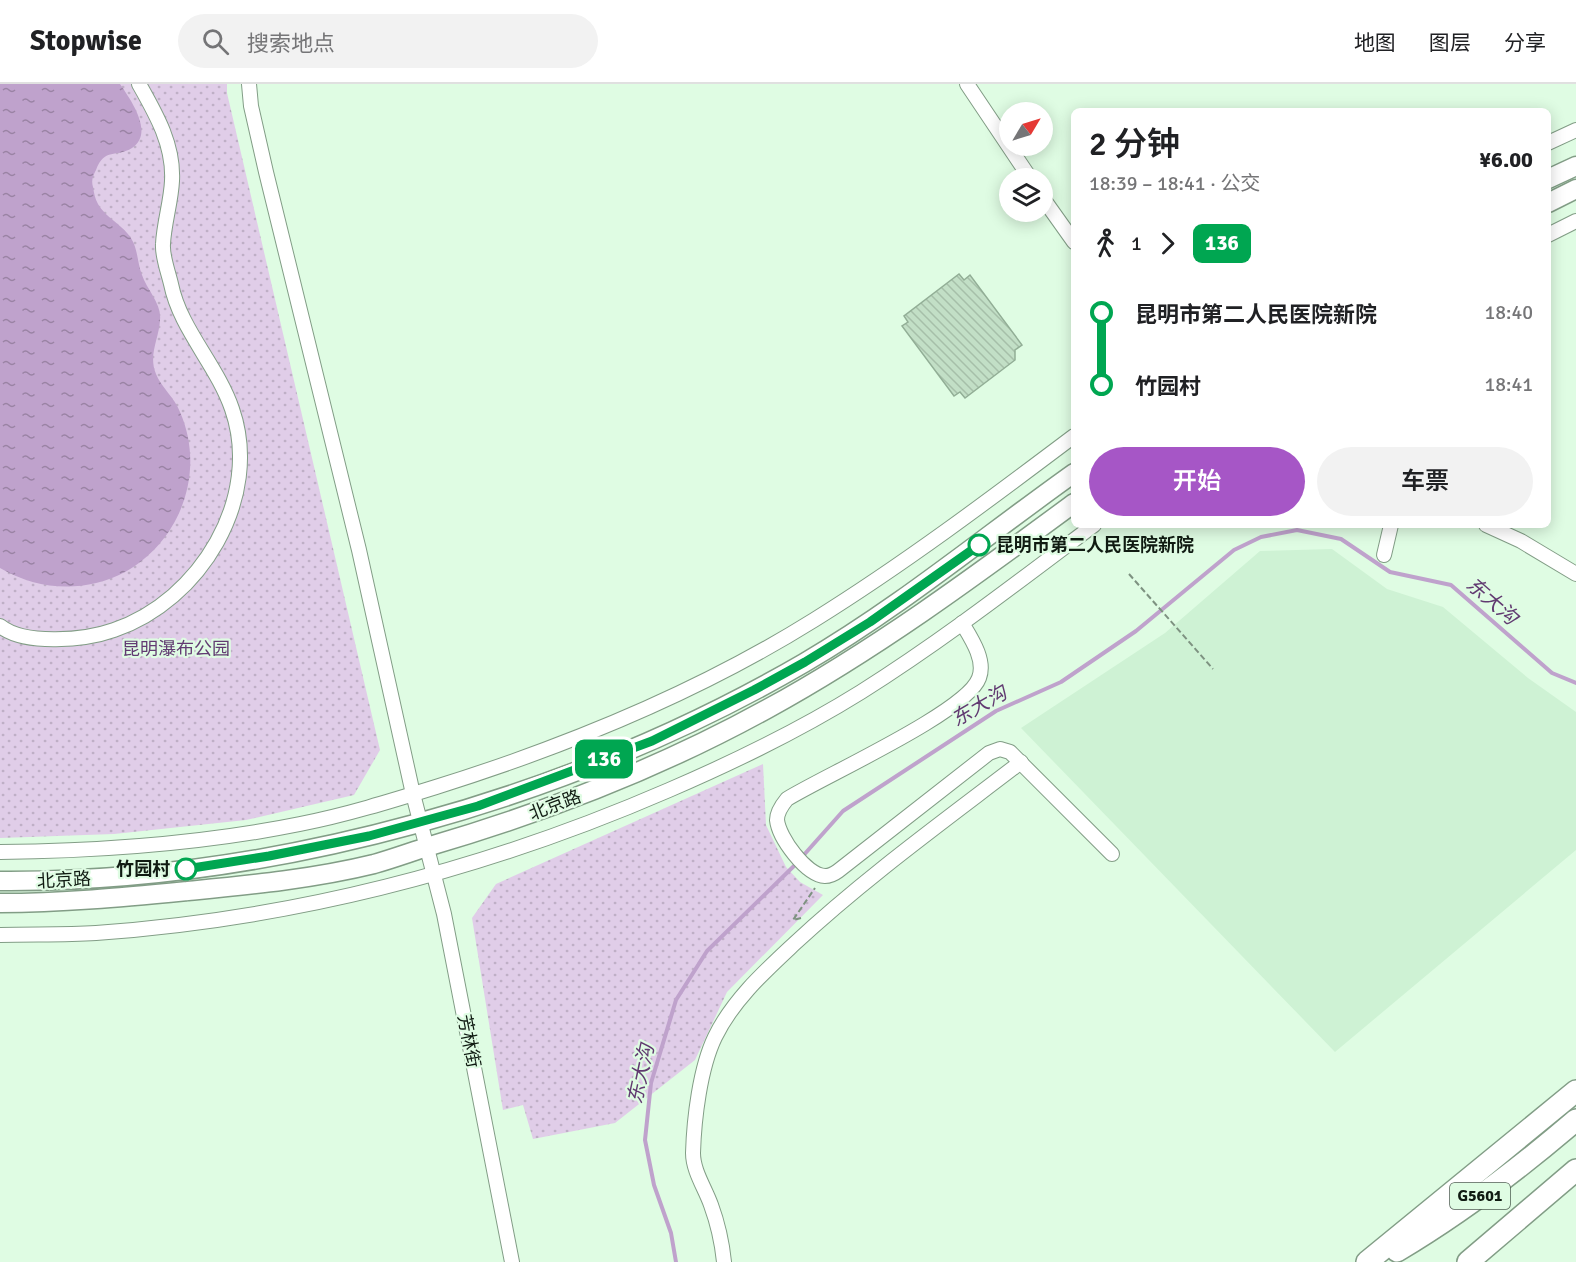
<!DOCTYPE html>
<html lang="zh">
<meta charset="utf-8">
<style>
:root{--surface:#fff;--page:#f2f2f2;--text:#202124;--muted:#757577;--line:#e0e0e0;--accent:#a656c6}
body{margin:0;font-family:Signika,"Noto Sans SC",sans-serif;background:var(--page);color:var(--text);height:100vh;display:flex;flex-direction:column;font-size:22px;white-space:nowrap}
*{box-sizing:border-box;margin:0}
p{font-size:20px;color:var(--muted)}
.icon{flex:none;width:33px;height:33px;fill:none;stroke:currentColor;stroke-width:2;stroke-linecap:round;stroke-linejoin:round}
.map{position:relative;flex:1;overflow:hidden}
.side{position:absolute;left:1071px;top:24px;width:480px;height:420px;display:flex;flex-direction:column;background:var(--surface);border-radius:9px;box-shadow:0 3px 15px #0003}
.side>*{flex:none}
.badge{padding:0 12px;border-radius:9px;font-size:21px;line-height:39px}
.needle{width:39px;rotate:52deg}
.fabs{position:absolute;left:999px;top:18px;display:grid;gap:12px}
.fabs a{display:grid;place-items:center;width:54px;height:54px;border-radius:50%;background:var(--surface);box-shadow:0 3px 15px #0003;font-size:30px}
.map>.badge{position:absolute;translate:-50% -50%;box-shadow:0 0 0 3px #fff}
.legs{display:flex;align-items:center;gap:9px;height:66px;padding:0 18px;font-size:20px}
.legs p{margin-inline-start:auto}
.head{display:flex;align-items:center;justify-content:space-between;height:102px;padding:0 18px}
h1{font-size:33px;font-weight:600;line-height:45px}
.action{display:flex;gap:12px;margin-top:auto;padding:12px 18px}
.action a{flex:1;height:69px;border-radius:36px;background:var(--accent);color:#fff;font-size:24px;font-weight:600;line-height:69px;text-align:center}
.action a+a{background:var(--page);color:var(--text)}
ul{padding:0 18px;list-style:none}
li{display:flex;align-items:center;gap:21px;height:72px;font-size:22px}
li i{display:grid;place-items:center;width:9px;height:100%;margin:0 8px;background:currentColor}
li i::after{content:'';width:15px;height:15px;margin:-8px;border:4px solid;border-radius:50%;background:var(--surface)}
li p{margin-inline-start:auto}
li:first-child i{background:linear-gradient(#0000 50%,currentColor 0)}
li:last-child i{background:linear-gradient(currentColor 50%,#0000 0)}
header{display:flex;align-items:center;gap:36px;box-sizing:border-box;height:84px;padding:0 30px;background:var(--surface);border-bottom:2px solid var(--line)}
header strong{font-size:28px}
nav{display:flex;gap:33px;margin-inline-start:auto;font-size:21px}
.search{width:420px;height:54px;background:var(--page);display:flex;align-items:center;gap:15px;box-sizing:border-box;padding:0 21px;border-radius:33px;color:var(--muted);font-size:22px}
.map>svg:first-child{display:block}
.built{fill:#cef2d4}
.park{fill:url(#park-dots)}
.water{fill:url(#water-ripples)}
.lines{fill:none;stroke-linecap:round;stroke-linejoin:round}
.stream{stroke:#bfa2cc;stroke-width:4}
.building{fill:url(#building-back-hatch);stroke:#92ae96;stroke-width:1.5}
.minor-casing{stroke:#829d86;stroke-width:16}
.major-casing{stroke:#829d86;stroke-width:21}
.highway-casing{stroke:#829d86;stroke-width:24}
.path{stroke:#7e9281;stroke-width:2;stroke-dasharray:6 3;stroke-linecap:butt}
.minor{stroke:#fff;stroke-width:14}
.major{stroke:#fff;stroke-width:18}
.highway{stroke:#fff;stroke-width:21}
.line-1-casing{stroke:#fff;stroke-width:14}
.line-1{stroke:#00a651;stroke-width:9}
.stop-1-dot{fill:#fff;stroke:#00a651;stroke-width:3}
.labels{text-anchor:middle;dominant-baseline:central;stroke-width:4.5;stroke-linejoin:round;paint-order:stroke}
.shield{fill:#dffce3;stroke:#4e5e51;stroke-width:1.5}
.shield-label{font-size:16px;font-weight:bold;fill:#101b12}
.stop-label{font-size:18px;font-weight:bold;fill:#101b12;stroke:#dffce3;text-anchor:start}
.park-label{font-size:18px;fill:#623b72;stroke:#dffce3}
.street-label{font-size:18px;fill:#101b12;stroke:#dffce3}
.water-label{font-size:20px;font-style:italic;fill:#613a71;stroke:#dffce3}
</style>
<header>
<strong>Stopwise</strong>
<div class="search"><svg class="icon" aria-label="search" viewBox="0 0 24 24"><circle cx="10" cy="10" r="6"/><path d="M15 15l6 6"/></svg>搜索地点</div>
<nav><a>地图</a><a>图层</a><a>分享</a></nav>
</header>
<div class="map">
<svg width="1576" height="1178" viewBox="0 0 1576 1178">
<defs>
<pattern id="park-dots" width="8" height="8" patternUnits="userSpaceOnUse" patternTransform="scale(1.5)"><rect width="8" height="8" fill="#e0cde8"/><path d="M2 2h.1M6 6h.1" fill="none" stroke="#bfafc6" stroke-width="1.8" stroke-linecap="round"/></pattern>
<pattern id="water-ripples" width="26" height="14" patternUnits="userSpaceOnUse" patternTransform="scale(1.5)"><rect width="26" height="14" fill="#bfa2cc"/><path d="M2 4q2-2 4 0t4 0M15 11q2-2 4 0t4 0" fill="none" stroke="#9a83a4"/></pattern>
<pattern id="building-back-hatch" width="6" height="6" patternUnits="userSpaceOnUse" patternTransform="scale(1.5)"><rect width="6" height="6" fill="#c2dfc6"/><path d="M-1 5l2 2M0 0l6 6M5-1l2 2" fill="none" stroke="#a6bfa9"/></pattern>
</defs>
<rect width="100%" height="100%" fill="#dffce3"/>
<polygon class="built" points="1332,465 1387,505 1443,523 1528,594 1576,628 1576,766 1335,968 1021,644 1165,549 1260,467"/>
<g class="park">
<polygon points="0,0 227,0 227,9 380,666 354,711 246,736 114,750 0,754"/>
<polygon points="763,680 766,741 786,783 800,798 823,811 727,908 695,976 615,1039 533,1055 523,1021 503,1026 472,834 496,800"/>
</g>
<path class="water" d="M 0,0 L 120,0 C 130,15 155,49 132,64 C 116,74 105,63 96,86 C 93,92 91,96 93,103 C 94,109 95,115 98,120 C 107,136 127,142 134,160 C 138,170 138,181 142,191 C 147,206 162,220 160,236 C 159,255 148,271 156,290 C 161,303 175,314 180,328 C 206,387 181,457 125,488 C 85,509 39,507 0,484 Z"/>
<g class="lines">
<g class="stream">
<polyline points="802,773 843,727 996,627 1061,598 1136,547 1234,466 1261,453 1297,446 1341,455 1390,488 1451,501 1552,589 1576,599"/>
<polyline points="676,1178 671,1149 654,1101 645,1056 651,999 676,916 707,867 798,778"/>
</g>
</g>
<polygon class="building" points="959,190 964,196 970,191 1022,261 1015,266 1015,276 965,314 960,308 954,312 902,242 908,238 904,232"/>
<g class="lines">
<defs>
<g id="minor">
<polyline points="249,0 251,22 266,88 359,466 413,710 444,830 512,1178"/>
<polyline points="967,0 1030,94"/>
<polyline points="1548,59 1576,46"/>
<polyline points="1042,113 1074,158"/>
<polyline points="1548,151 1576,137"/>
<polyline points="1486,441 1521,457 1576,490"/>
<polyline points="1384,471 1391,441"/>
<path d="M 962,539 C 971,554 986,576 979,594 C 967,628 824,692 787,715 C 782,721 777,728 777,736 C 779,754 806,791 825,792 C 830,792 834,790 838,787 L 989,669 L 1000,665 L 1010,668 L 1112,770"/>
<path d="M 0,542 C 25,562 86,556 114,546 C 200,517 263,414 232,325 C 217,281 180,245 171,200 C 168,187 162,172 163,160 C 164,139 171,118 172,97 C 174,61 156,30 139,0"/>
<path d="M 0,768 C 100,767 201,760 300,740 C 346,731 391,717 436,703 C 567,662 697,609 814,536 C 904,480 989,416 1074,352"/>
<path d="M 0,851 C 32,850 64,851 96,849 C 293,835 487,785 669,706 C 734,678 800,646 861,608 C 942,557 1018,498 1094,441"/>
<path d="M 724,1178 C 722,1158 718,1140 711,1121 C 705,1104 693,1087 693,1069 C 694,1035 700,984 715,953 C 733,916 764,888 794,860 C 865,794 944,737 1021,678"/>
</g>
<g id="major">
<polyline points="1548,95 1576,82"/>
<polyline points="1548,119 1576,105"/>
<path d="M 0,797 C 271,799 570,715 804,579 C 900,523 984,453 1074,389"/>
<path d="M 0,819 C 63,819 125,813 188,807 C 249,801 313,795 374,780 C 392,775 411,768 430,762 C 546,728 660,684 767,625 C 875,566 975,492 1074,419"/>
</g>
<g id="highway">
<path d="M 1397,1167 C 1461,1129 1520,1084 1576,1036"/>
<polyline points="1367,1178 1576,1007"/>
<polyline points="1468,1178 1576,1086"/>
</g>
</defs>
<use href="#minor" class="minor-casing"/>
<use href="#major" class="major-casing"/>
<use href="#highway" class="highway-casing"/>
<g class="path">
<polyline points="1129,490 1213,585"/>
<polyline points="801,834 793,836 815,804"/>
</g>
<use href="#minor" class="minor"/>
<use href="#major" class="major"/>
<use href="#highway" class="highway"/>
</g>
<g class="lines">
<defs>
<polyline id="line-1" points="186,785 269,772 369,752 478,722 652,657 754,606 805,578 870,538 979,461"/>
</defs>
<use href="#line-1" class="line-1-casing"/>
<use href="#line-1" class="line-1"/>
</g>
<g class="stop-1-dot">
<circle cx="979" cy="461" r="10"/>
<circle cx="186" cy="785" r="10"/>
</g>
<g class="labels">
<rect class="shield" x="1450" y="1099" width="60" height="26" rx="4.5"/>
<g class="shield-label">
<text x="1480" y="1112">G5601</text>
</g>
<g class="stop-label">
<text x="996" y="461">昆明市第二人民医院新院</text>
<text x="170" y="785" text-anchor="end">竹园村</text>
</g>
<g class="park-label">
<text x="176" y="565">昆明瀑布公园</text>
</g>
<g class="street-label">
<text transform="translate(555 721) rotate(-21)">北京路</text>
<text transform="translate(64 796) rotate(-3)">北京路</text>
<text transform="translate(469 957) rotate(79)">芳林街</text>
</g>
<g class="water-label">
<text transform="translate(1492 517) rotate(41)">东大沟</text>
<text transform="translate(979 622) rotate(-30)">东大沟</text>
<text transform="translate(641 990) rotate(-78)">东大沟</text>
</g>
</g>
</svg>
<div class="fabs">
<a><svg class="needle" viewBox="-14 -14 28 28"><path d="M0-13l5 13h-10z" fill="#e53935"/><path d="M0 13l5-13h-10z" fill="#757577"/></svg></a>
<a><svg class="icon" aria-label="layers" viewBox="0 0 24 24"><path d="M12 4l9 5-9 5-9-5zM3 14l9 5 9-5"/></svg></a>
</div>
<b class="badge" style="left:604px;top:675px;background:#00a651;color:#fff">136</b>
<section class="side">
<div class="head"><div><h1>2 分钟</h1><p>18:39 – 18:41 · 公交</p></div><b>¥6.00</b></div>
<div class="legs"><svg class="icon" aria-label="walk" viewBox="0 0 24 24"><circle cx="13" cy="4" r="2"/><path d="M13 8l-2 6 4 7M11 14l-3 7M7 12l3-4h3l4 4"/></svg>1<svg class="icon" aria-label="forward" viewBox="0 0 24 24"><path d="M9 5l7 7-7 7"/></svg><b class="badge" style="background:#00a651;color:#fff">136</b></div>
<ul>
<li><i style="color:#00a651"></i><b>昆明市第二人民医院新院</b><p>18:40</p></li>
<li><i style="color:#00a651"></i><b>竹园村</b><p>18:41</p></li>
</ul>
<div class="action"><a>开始</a><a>车票</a></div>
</section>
</div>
